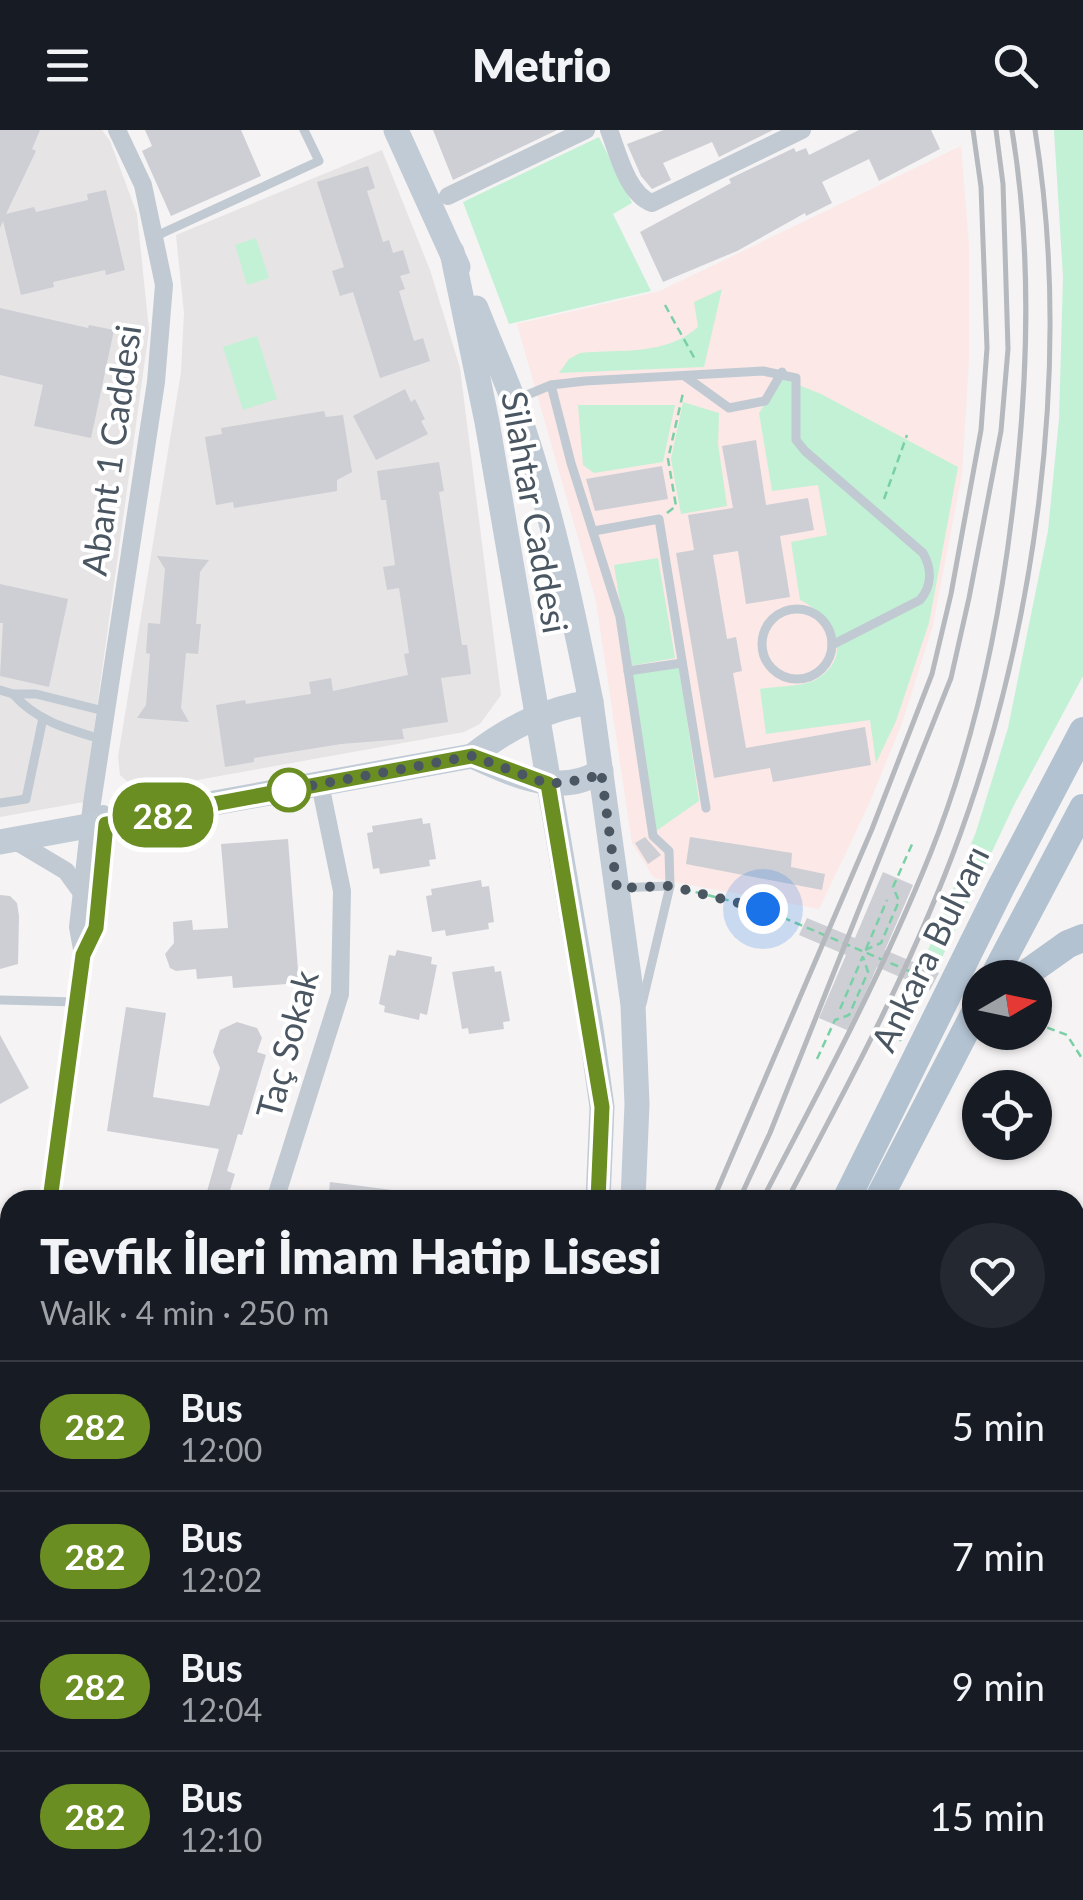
<!DOCTYPE html>
<meta charset="utf-8">
<style>
:root{--surface:#171b24;--page:#242831;--text:#f1f3f6;--muted:#9ea1a6;--line:#363941}
body{margin:0;font-family:Lato,sans-serif;background:var(--page);color:var(--text);height:100vh;display:flex;flex-direction:column;font-size:38px;white-space:nowrap}
*{box-sizing:border-box;margin:0}
p{font-size:32px;color:var(--muted)}
.icon{flex:none;width:55px;height:55px;fill:none;stroke:currentColor;stroke-width:2;stroke-linecap:round;stroke-linejoin:round}
.map{position:relative;flex:1;overflow:hidden}
.sheet{position:absolute;left:0px;top:1060px;width:1085px;height:710px;display:flex;flex-direction:column;background:var(--surface);border-radius:30px 30px 0 0;box-shadow:0 2px 8px #0004}
.sheet>*{flex:none}
.badge{padding:0 20px;border-radius:32px;font-size:35px;line-height:65px}
.needle{width:65px;rotate:81deg}
.controls{position:absolute;left:962px;top:830px;display:grid;gap:20px}
.controls a{display:grid;place-items:center;width:90px;height:90px;border-radius:50%;background:var(--surface);box-shadow:0 2px 8px #0004;font-size:50px}
.you{position:absolute;width:50px;height:50px;margin:-25px;border:8px solid #fff;border-radius:50%;background:#1a73e8;box-shadow:0 0 0 15px #1a73e833}
.map>.badge{position:absolute;translate:-50% -50%;box-shadow:0 0 0 5px #fff}
.round{display:grid;place-items:center;flex:none;width:105px;height:105px;border-radius:52px;background:var(--page)}
.headline{display:flex;align-items:center;justify-content:space-between;height:170px;padding:0 40px}
h1{font-size:48px;font-weight:800;line-height:75px}
ul{padding:0;list-style:none}
li{display:flex;align-items:center;gap:30px;height:130px;padding:0 40px;border-top:2px solid var(--line)}
li div{flex:1}
li b{display:block;font-size:38px}
li em{font-style:normal}
li .badge{min-width:110px;font-weight:700;text-align:center}
header{display:flex;justify-content:space-between;align-items:center;height:130px;padding:0 40px;background:var(--surface);font-size:45px;font-weight:800}
.map>svg:first-child{display:block}
.education{fill:#e6e4e5}
.medical{fill:#fce8e6}
.green{fill:#c3f1d5}
.building{fill:#cdcfd5}
.lines{fill:none;stroke-linecap:round;stroke-linejoin:round}
.primary-tunnel{stroke:#caccce;stroke-width:28;stroke-dasharray:28 14;stroke-linecap:butt}
.path{stroke:#7ad0a6;stroke-width:2.5;stroke-dasharray:8 5;stroke-linecap:butt}
.service{stroke:#c1cad2;stroke-width:9}
.minor{stroke:#c1cad2;stroke-width:18}
.secondary{stroke:#c1cbd6;stroke-width:25}
.primary{stroke:#b3c2d1;stroke-width:28}
.trunk{stroke:#9fb4c9;stroke-width:28}
.rail{stroke:#b5b8bd;stroke-width:5}
.line-casing{stroke:#fff;stroke-width:22}
.line{stroke:#6b8e23;stroke-width:15}
.walk{stroke:#4a5661;stroke-width:10;stroke-dasharray:0 18}
.stop-dot{fill:#fff;stroke:#6b8e23;stroke-width:5}
.labels{text-anchor:middle;dominant-baseline:central;stroke-width:8;stroke-linejoin:round;paint-order:stroke}
.street-label{font-size:35px;fill:#4a5661;stroke:#fff}
</style>
<header><svg class="icon" aria-label="menu" viewBox="0 0 24 24"><path d="M4 6h16M4 12h16M4 18h16"/></svg>Metrio<svg class="icon" aria-label="search" viewBox="0 0 24 24"><circle cx="10" cy="10" r="6"/><path d="M15 15l6 6"/></svg></header>
<div class="map">
<svg width="1083" height="1770" viewBox="0 0 1083 1770">
<rect width="100%" height="100%" fill="#f5f3f3"/>
<g class="education">
<polygon points="0,0 102,0 110,11 137,84 149,200 84,672 0,687"/>
<polygon points="382,20 430,140 460,238 501,565 480,594 464,602 147,659 135,658 120,645 118,627 181,242 184,183 176,105"/>
</g>
<polygon class="medical" points="961,16 969,115 969,229 962,344 933,495 902,593 869,674 819,779 654,748 632,713 596,471 517,194 660,161"/>
<g class="green">
<polygon points="1054,0 1083,0 1083,546 1014,675 938,836 924,830 976,702 1008,598 1048,401 1059,289 1063,147"/>
<polygon points="599,7 632,73 613,84 651,161 509,194 463,72"/>
<polygon points="256,108 269,148 247,155 235,115"/>
<path d="M 722,159 L 704,237 L 559,243 L 569,229 L 580,223 C 620,219 666,226 698,197 L 694,172 Z"/>
<polygon points="257,206 277,269 243,280 223,217"/>
<path d="M 781,248 L 821,264 L 958,337 L 929,493 L 896,591 L 876,633 L 870,590 L 766,604 L 760,559 C 776,556 802,557 815,550 C 857,526 832,485 800,470 L 791,412 L 827,405 L 818,355 L 772,361 L 759,283 Z"/>
<polygon points="683,272 719,283 718,314 727,376 681,384 671,329"/>
<polygon points="578,275 675,275 663,332 594,343 583,335"/>
<polygon points="658,428 675,528 630,536 614,435"/>
<polygon points="679,536 699,671 656,701 632,543"/>
<polygon points="10,1305 10,1479 0,1472 0,1310"/>
<polygon points="1075,1685 1083,1689 1083,1770 1022,1770 1019,1760 1075,1760"/>
</g>
<g class="building">
<polygon points="0,0 40,0 32,19 36,21 6,84 34,77 36,82 88,70 87,64 106,60 125,140 106,145 105,140 53,152 54,157 21,165 3,91 0,98"/>
<polygon points="145,0 241,0 261,46 171,86 142,21 152,16"/>
<polygon points="433,0 557,0 453,50"/>
<polygon points="664,0 773,0 719,27 712,12 663,33 671,50 652,59 641,46 627,14"/>
<polygon points="859,0 931,0 940,19 879,51 869,29 822,52 832,73 806,86 805,83 737,121 663,152 640,102 731,53 729,49 794,18 796,22 806,18 809,25"/>
<polygon points="368,36 375,58 367,61 383,112 389,110 393,123 403,120 410,143 400,146 405,159 399,161 414,211 423,208 430,231 380,248 353,162 340,166 332,141 344,137 317,52"/>
<polygon points="0,178 88,198 89,195 114,200 91,308 34,296 43,255 0,245"/>
<polygon points="405,259 411,272 415,269 425,289 421,291 428,304 376,330 353,286"/>
<polygon points="324,281 326,287 343,285 352,342 337,350 337,361 234,378 233,372 216,375 205,307 222,304 221,298"/>
<polygon points="756,310 766,375 808,368 814,400 780,406 790,467 746,474 738,421 713,425 727,509 736,507 742,541 733,543 746,618 865,597 871,635 773,652 770,638 714,648 676,423 694,420 688,385 733,378 722,316"/>
<polygon points="439,332 444,361 439,362 462,515 467,515 471,544 441,548 448,592 402,599 404,609 341,614 254,628 254,632 225,637 216,575 245,570 246,574 311,564 309,552 331,548 333,561 408,545 404,524 409,523 399,458 387,460 383,437 395,435 386,370 381,370 377,341"/>
<polygon points="662,336 668,369 595,381 586,349"/>
<polygon points="157,426 209,430 200,442 196,494 201,494 198,524 186,523 181,578 189,592 137,588 146,575 150,524 146,523 148,493 160,494 165,439"/>
<polygon points="0,454 68,469 49,557 0,546 3,493 0,493"/>
<polygon points="422,688 423,694 430,693 436,729 429,730 430,736 380,744 379,738 373,739 367,703 373,702 372,696"/>
<polygon points="645,707 661,725 648,734 635,713"/>
<polygon points="690,707 792,723 791,737 825,744 822,760 686,734"/>
<polygon points="288,709 299,853 233,858 232,846 197,849 196,839 176,841 170,838 165,824 174,813 173,792 192,790 193,800 228,798 221,714"/>
<polygon points="883,742 913,755 885,820 939,843 930,860 877,837 849,901 819,888 846,825 799,805 807,788 855,808"/>
<polygon points="481,750 482,757 489,756 494,792 488,793 489,799 446,806 445,800 432,802 426,766 432,765 431,759"/>
<polygon points="0,765 10,766 17,773 19,786 18,834 0,839"/>
<polygon points="397,820 432,827 431,834 437,835 427,885 420,883 419,890 384,882 385,876 379,874 389,825 395,826"/>
<polygon points="494,836 495,842 501,841 510,891 503,892 504,899 469,904 468,898 462,899 452,842"/>
<polygon points="126,877 166,883 153,967 209,976 220,938 213,922 220,900 237,892 257,898 262,908 257,922 266,925 242,1005 238,1004 227,1041 235,1044 227,1070 206,1065 219,1019 107,1001"/>
<polygon points="0,905 29,958 0,974"/>
<polygon points="330,1052 408,1062 408,1070 328,1070"/>
</g>
<g class="lines">
<g class="primary-tunnel">
<polyline points="421,1770 430,1760"/>
<polyline points="460,1770 468,1760"/>
</g>
<g class="path">
<polyline points="665,175 696,231"/>
<polyline points="884,369 907,305"/>
<polyline points="667,383 676,376 668,329 683,263"/>
<polyline points="683,759 763,779 928,849"/>
<polyline points="866,819 887,770"/>
<polyline points="865,820 881,813 899,771 893,757 913,712"/>
<polyline points="840,879 863,826"/>
<polyline points="1035,893 1067,905 1083,930"/>
<polyline points="901,911 893,898 916,846"/>
<polyline points="817,929 835,890 849,885 868,842 863,827"/>
</g>
<g class="service">
<polyline points="154,107 319,31 304,0"/>
<polyline points="686,247 729,278 765,271 782,242"/>
<polyline points="551,255 571,333 620,487 653,706 669,721 670,756 642,874"/>
<path d="M 515,270 L 551,255 L 585,251 L 763,241 L 796,248 L 796,310 L 805,321 L 923,423 C 932,439 932,456 920,470 L 832,515"/>
<polyline points="594,401 659,389 706,678"/>
<circle cx="797" cy="514" r="35"/>
<polyline points="628,541 682,533"/>
<polyline points="0,560 13,564 36,564 104,581"/>
<path d="M 13,564 C 37,591 67,599 101,609"/>
<polyline points="0,673 26,669 43,588"/>
<polyline points="617,758 670,756"/>
<polyline points="0,870 77,872"/>
<polyline points="0,1546 10,1547"/>
</g>
<g class="minor">
<path d="M 609,0 C 618,23 627,64 652,73 L 802,0"/>
<polyline points="448,66 586,0"/>
<polyline points="14,710 66,741 82,763"/>
<polyline points="83,824 95,798 106,694 103,684"/>
<polyline points="50,1070 83,825 78,797 92,673 156,252 164,155 143,55 117,0"/>
<polyline points="275,1070 340,864 342,761 320,654"/>
<polyline points="0,1158 10,1156"/>
</g>
<g class="secondary">
<polyline points="396,0 458,137"/>
<polyline points="452,122 487,292 591,899 602,977 598,1070"/>
<path d="M 476,178 C 488,209 502,240 514,272 C 549,369 571,471 591,572"/>
<path d="M 472,626 C 512,644 560,668 601,641"/>
<path d="M 0,712 L 472,626 C 508,598 545,579 591,572 L 633,875 L 637,974 L 633,1070"/>
</g>
<g class="primary">
<polyline points="993,848 1083,678"/>
<polyline points="1020,848 1068,814 1083,808"/>
<polyline points="846,1070 1000,759 1083,601"/>
<polyline points="878,1070 980,873"/>
<polyline points="339,1770 344,1760"/>
</g>
<g class="trunk">
<polyline points="0,1177 10,1181"/>
<polyline points="0,1232 10,1236"/>
<polyline points="0,1296 10,1293"/>
<polyline points="0,1494 10,1501"/>
<polyline points="0,1517 10,1525"/>
<polyline points="1075,1569 1083,1566"/>
<polyline points="1075,1622 1083,1625"/>
<polyline points="1075,1666 1083,1670"/>
<polyline points="1012,1760 1015,1770"/>
<polyline points="271,1770 273,1760"/>
</g>
<g class="rail">
<polyline points="713,1070 872,699 932,544 951,464 981,300 987,218 981,57 973,0"/>
<polyline points="739,1070 770,1003 951,548 969,468 1001,301 1008,219 1003,54 996,0"/>
<path d="M 762,1070 C 822,956 883,842 931,722 C 974,614 998,501 1012,385 C 1028,257 1033,127 1012,0"/>
<path d="M 787,1070 C 846,959 906,847 951,729 C 1036,507 1073,235 1035,0"/>
<polyline points="388,1770 393,1760"/>
<polyline points="415,1770 420,1760"/>
<polyline points="441,1770 446,1760"/>
</g>
</g>
<g class="lines">
<defs>
<polyline id="line" points="50,1070 83,825 96,798 106,694 472,626 548,654 602,977 598,1070"/>
</defs>
<use href="#line" class="line-casing"/>
<use href="#line" class="line"/>
<polyline class="walk" points="289,660 283,661 472,626 548,654 589,649 601,641 617,758 670,756 763,779"/>
</g>
<circle class="stop-dot" cx="289" cy="660" r="20"/>
<g class="labels">
<g class="street-label">
<text transform="translate(110 320) rotate(-82)">Abant 1 Caddesi</text>
<text transform="translate(536 382) rotate(80)">Silahtar Caddesi</text>
<text transform="translate(929 818) rotate(-64)">Ankara Bulvarı</text>
<text transform="translate(286 914) rotate(-75)">Taç Sokak</text>
</g>
</g>
</svg>
<div class="controls">
<a><svg class="needle" viewBox="-14 -14 28 28"><path d="M0-13l5 13h-10z" fill="#e53935"/><path d="M0 13l5-13h-10z" fill="#9ea1a6"/></svg></a>
<a><svg class="icon" aria-label="locate" viewBox="0 0 24 24"><circle cx="12" cy="12" r="6"/><path d="M12 2v4M12 18v4M2 12h4M18 12h4"/></svg></a>
</div>
<div class="you" style="left:763px;top:779px"></div>
<b class="badge" style="left:163px;top:685px;background:#6b8e23;color:#fff">282</b>
<section class="sheet">
<div class="headline"><div><h1>Tevfik İleri İmam Hatip Lisesi</h1><p>Walk · 4 min · 250 m</p></div><a class="round"><svg class="icon" aria-label="heart" viewBox="0 0 24 24"><path d="M12 20l-8-8c-3-5 5-10 8-4 3-6 11-1 8 4z"/></svg></a></div>
<ul>
<li><span class="badge" style="background:#6b8e23;color:#fff">282</span><div><b>Bus</b><p>12:00</p></div><em>5 min</em></li>
<li><span class="badge" style="background:#6b8e23;color:#fff">282</span><div><b>Bus</b><p>12:02</p></div><em>7 min</em></li>
<li><span class="badge" style="background:#6b8e23;color:#fff">282</span><div><b>Bus</b><p>12:04</p></div><em>9 min</em></li>
<li><span class="badge" style="background:#6b8e23;color:#fff">282</span><div><b>Bus</b><p>12:10</p></div><em>15 min</em></li>
</ul>
</section>
</div>
